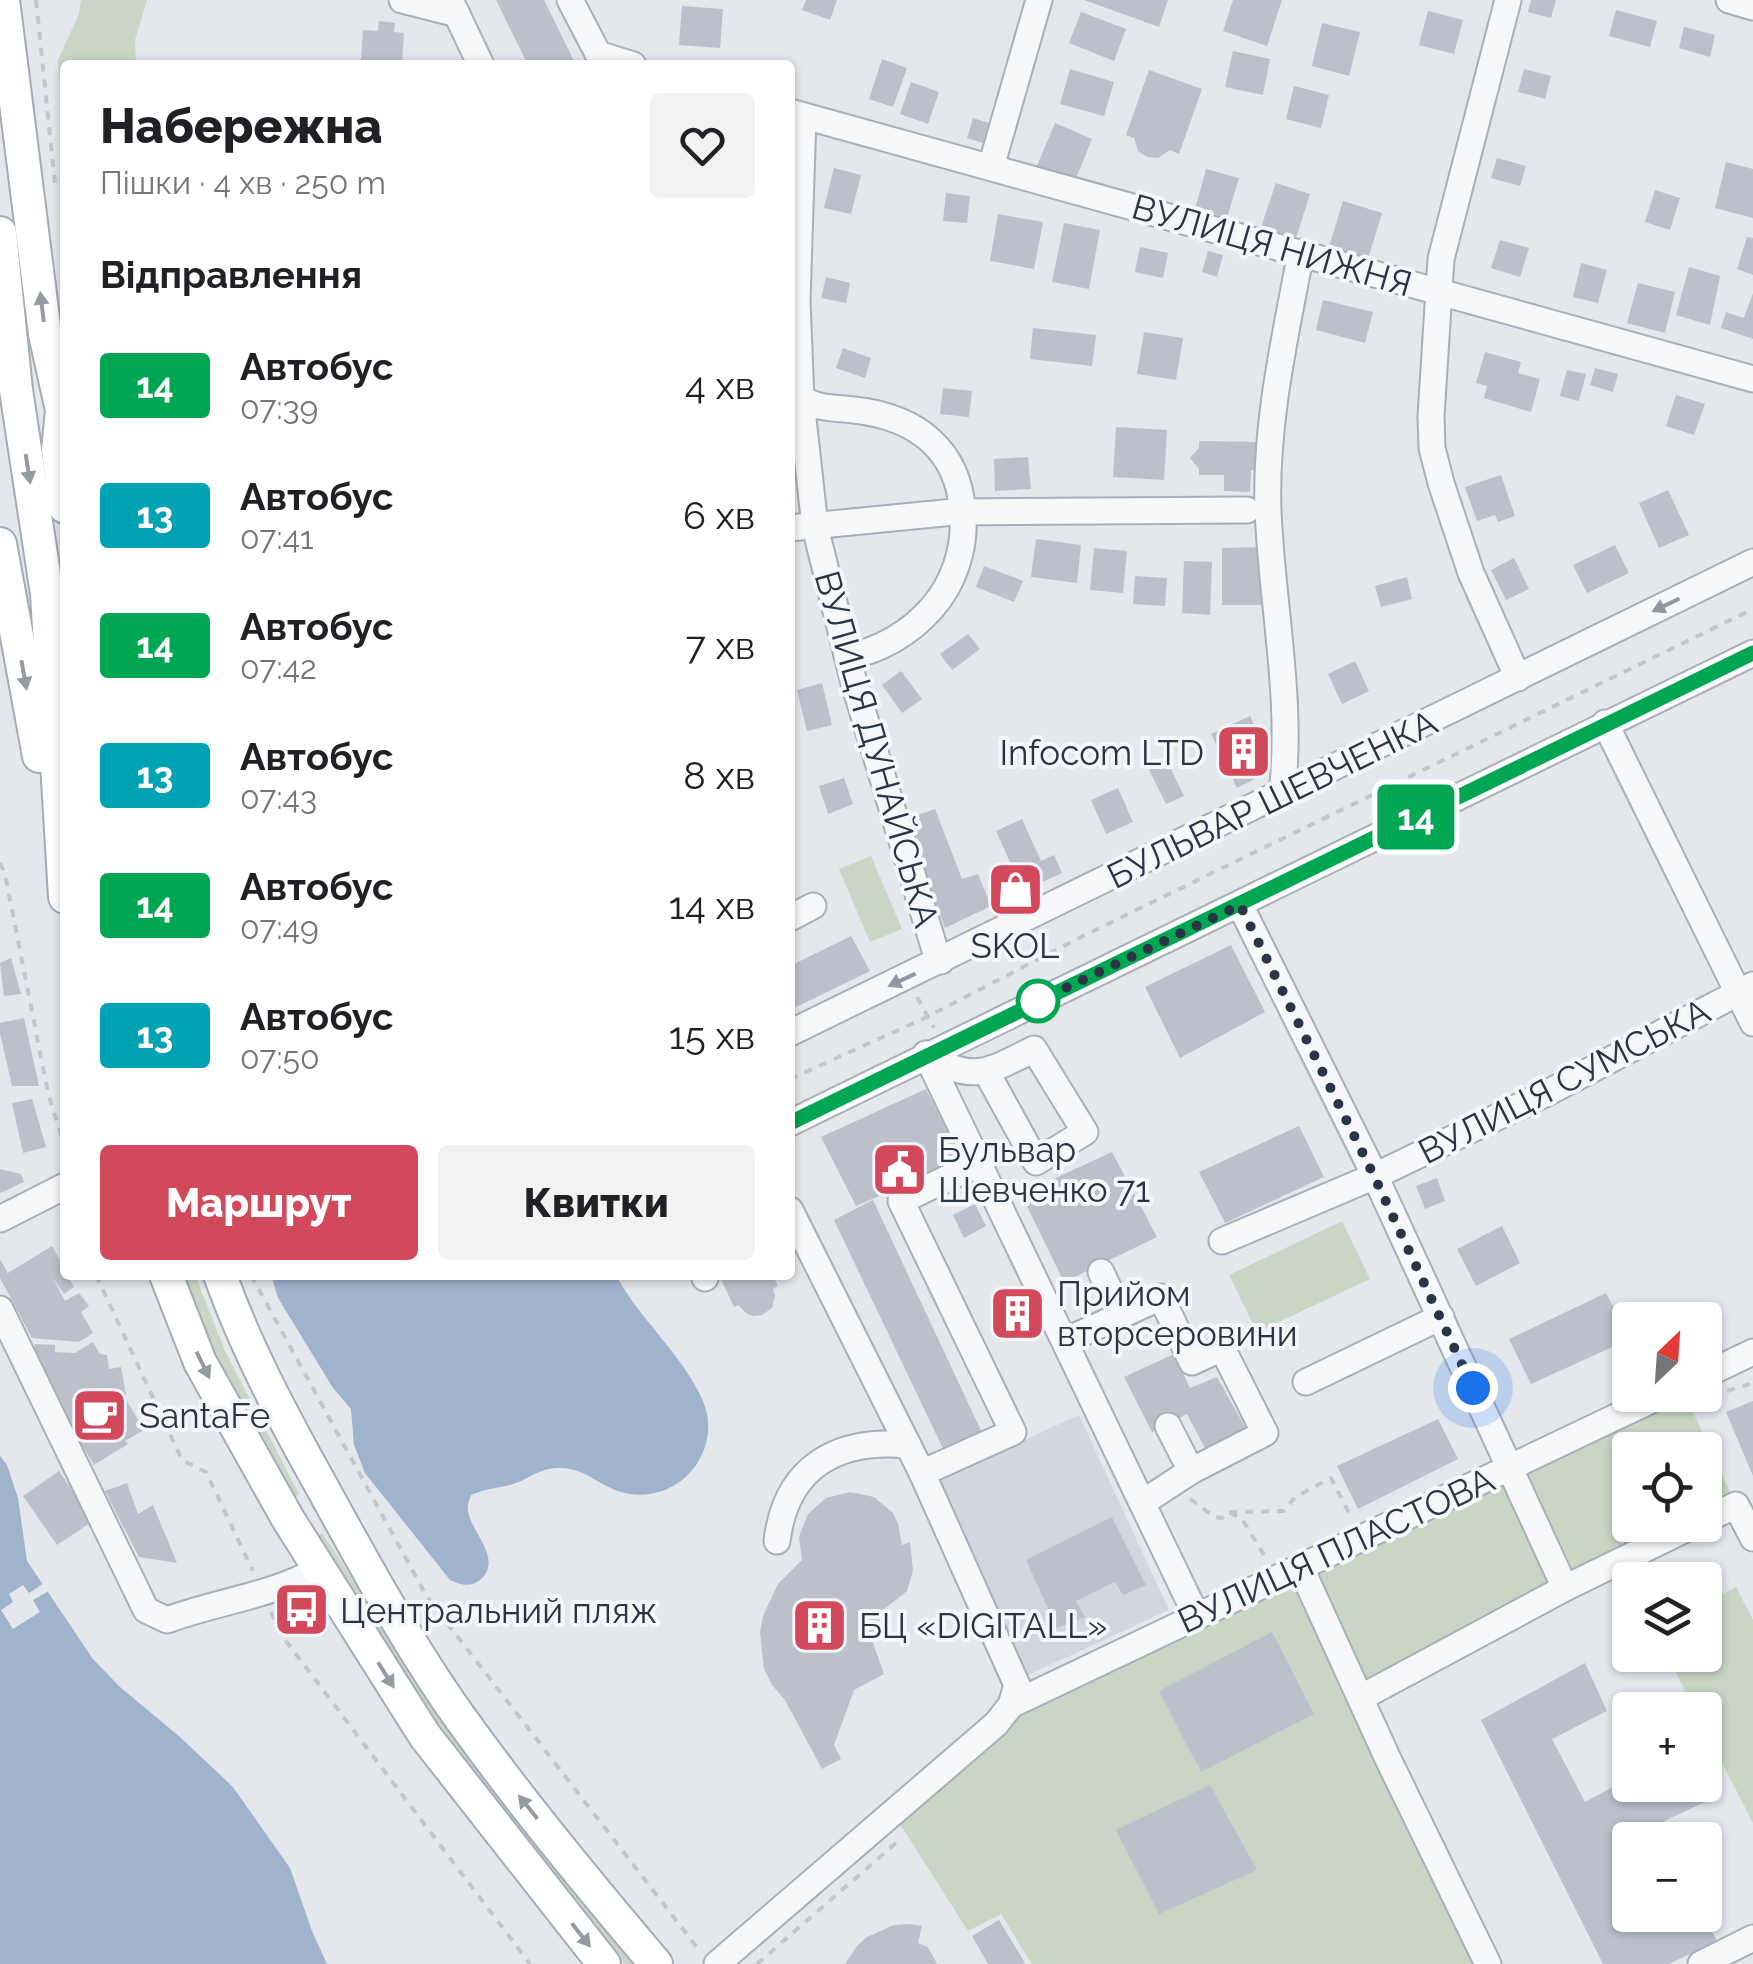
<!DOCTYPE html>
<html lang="uk">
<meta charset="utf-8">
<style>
:root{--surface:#fff;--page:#f2f2f2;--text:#202124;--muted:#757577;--accent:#d1495b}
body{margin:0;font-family:Raleway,sans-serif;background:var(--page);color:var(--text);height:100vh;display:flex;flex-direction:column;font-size:38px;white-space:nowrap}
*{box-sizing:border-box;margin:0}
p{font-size:32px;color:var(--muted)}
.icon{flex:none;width:55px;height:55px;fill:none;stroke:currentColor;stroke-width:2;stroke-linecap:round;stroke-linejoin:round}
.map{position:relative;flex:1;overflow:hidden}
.side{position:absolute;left:60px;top:60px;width:735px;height:1220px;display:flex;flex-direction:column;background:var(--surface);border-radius:10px;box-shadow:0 2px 8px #0004}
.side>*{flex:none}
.badge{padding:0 20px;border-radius:8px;font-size:35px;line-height:65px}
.needle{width:65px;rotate:25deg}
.tools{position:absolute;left:1612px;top:1302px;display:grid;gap:20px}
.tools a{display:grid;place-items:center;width:110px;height:110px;border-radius:10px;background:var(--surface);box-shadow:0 2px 8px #0004;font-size:50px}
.you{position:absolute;width:50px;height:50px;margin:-25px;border:8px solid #fff;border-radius:50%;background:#1a73e8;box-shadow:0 0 0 15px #1a73e833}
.map>.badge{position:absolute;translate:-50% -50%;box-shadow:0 0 0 5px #fff}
h2{padding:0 40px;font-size:38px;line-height:90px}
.round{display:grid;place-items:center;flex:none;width:105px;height:105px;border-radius:10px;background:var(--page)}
.overview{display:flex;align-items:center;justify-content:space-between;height:170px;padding:0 40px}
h1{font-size:48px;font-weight:800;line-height:75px}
.action{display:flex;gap:20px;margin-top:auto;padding:20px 40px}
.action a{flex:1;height:115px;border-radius:10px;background:var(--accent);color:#fff;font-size:40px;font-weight:800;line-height:115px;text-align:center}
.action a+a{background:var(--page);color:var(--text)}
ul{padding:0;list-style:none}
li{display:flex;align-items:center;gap:30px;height:130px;padding:0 40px}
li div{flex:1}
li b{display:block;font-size:38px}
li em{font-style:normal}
li .badge{min-width:110px;font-weight:700;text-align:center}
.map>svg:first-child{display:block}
.built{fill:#d2d6de}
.green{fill:#c9d6c5}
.water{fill:#9fb4cc}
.pier{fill:#e4e7ec}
.building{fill:#bbc0ca}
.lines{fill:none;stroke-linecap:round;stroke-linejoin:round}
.minor-casing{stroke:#a9aeb7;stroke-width:29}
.major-casing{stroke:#a3abb8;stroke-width:36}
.path{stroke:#c2c5cb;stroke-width:4;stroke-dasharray:8 8;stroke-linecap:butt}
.minor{stroke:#f7f8fa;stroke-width:25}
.major{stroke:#fff;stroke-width:32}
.oneway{fill:#959aa2}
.oneway2{fill:#9196a0}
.line-casing{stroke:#fff;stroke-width:22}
.line{stroke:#00a651;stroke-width:15}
.walk{stroke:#2b3445;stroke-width:10;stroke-dasharray:0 18}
.stop-dot{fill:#fff;stroke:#00a651;stroke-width:5}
.labels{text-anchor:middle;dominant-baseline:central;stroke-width:8;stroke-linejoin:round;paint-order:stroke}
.street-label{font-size:35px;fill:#2b3445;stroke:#f4f6f9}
.poi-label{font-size:35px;fill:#2b3445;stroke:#f4f6f9;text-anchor:start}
</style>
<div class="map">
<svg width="1753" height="1964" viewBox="0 0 1753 1964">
<rect width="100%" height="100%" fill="#e4e7ec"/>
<polygon class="built" points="1079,1415 1169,1610 1028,1675 937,1480"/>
<g class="green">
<polygon points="81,0 147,0 135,40 136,65 65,65 65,125 58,60 79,14"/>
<polygon points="871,856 902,929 870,942 839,869"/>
<polygon points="1342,1221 1370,1279 1257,1332 1229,1275"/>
<polygon points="182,1275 195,1275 225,1351 299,1494 293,1500 286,1498 214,1352"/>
<polygon points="1662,1395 1685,1395 1736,1505 1705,1520 1705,1450 1630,1450 1630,1525 1694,1525 1362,1697 1488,1964 1032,1964 1001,1914 968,1931 893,1813 996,1724"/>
<polygon points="322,1533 445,1717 644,1964 625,1964 455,1754 316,1536"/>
<polygon points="1736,1587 1753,1620 1753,1823 1705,1729 1705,1710 1695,1710 1667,1655 1705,1655 1705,1603"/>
</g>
<g class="water">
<path d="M 271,1275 L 616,1275 C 640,1320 683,1355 703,1401 C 711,1420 710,1442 699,1460 C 684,1487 652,1501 621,1492 C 598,1485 584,1467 558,1468 C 544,1468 535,1474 523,1480 C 507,1488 488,1487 471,1495 C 469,1502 467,1503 468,1511 C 471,1532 503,1559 481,1579 C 471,1588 461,1585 450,1580 L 365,1473 L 354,1445 L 351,1409 L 333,1388 L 278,1298 Z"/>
<polygon points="0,1456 7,1465 18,1498 27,1561 93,1659 120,1687 180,1737 233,1787 290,1868 312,1931 327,1964 0,1964"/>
</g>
<polygon class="pier" points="47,1581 52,1589 33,1600 40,1612 13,1629 1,1610 13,1602 9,1594 23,1585 29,1593"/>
<g class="building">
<polygon points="496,0 544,0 576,65 528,65"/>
<polygon points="806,0 837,0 830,20 802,10"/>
<polygon points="1084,0 1168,0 1159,27"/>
<polygon points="1233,0 1282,0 1267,46 1223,31"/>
<polygon points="1531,0 1556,0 1551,18 1528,12"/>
<polygon points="682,6 723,9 720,48 679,45"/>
<polygon points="1616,10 1657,21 1650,47 1609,36"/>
<polygon points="1428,11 1463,20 1454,54 1419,45"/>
<polygon points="1081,12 1126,29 1114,61 1069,43"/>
<polygon points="379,21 395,23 394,32 404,33 402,64 361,61 363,30 378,31"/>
<polygon points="1322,23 1360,32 1349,76 1312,66"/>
<polygon points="1684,27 1715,35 1710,57 1679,48"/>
<polygon points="1233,51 1270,59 1263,95 1225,87"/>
<polygon points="882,59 907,68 893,107 869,99"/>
<polygon points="1070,69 1114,82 1104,116 1060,104"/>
<polygon points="1524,69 1551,76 1545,99 1518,92"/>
<polygon points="1149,70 1202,89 1179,154 1170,150 1158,158 1147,157 1138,151 1134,138 1126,135"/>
<polygon points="911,82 939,92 928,124 900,114"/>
<polygon points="1294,86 1329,95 1321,128 1286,119"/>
<polygon points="973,118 995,125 989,145 967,138"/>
<polygon points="1055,123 1092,139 1074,183 1036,168"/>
<polygon points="1497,158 1526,166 1520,186 1491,178"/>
<polygon points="1726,162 1753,169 1753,218 1715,208"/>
<polygon points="834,168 861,175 851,214 824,208"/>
<polygon points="1206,169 1239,178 1227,218 1195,209"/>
<polygon points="1276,183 1310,194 1296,238 1261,227"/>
<polygon points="1655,190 1680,198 1670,230 1645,222"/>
<polygon points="946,193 970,196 967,223 943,221"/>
<polygon points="1343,201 1382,213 1368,259 1329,247"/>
<polygon points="998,214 1043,222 1034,269 990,261"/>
<polygon points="1064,223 1100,230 1089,289 1052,282"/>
<polygon points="1747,237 1753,238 1753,275 1737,269"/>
<polygon points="1500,240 1529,248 1520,277 1491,268"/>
<polygon points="1140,247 1168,253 1163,278 1135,272"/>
<polygon points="1208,251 1223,255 1217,277 1202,272"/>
<polygon points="1581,263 1607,270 1598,303 1573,297"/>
<polygon points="1689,267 1720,276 1710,325 1676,315"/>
<polygon points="826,277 850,283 846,303 821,298"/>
<polygon points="1638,283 1675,292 1665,333 1627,323"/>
<polygon points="1753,293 1753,339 1721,328 1726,312 1744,318"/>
<polygon points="1323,300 1373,312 1365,343 1316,330"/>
<polygon points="1033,328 1096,335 1092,366 1030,359"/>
<polygon points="1144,332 1183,338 1176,380 1137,374"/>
<polygon points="843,348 871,358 865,378 836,368"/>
<polygon points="1485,352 1521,362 1518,373 1540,379 1531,412 1484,398 1487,386 1476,383"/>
<polygon points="1595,368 1618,374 1613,392 1590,385"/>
<polygon points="1567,370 1586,374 1579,401 1560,396"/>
<polygon points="943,388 972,391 969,417 940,414"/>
<polygon points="1676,395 1705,404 1694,435 1666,426"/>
<polygon points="1116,427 1167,430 1164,480 1113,477"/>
<polygon points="1199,441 1260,442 1259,470 1251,470 1250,492 1224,491 1224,475 1199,475 1199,469 1190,458 1199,448"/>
<polygon points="1028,457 1031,489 995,491 994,459"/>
<polygon points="1501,475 1515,516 1498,522 1495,515 1477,521 1465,487"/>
<polygon points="1668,490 1689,535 1659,548 1639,503"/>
<polygon points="1036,539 1081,545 1077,583 1031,577"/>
<polygon points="1615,545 1629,573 1587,593 1573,565"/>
<polygon points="1267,547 1267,605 1222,605 1222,548"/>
<polygon points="1094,548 1127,551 1123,593 1090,590"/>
<polygon points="1514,558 1529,589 1506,600 1491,570"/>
<polygon points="1184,561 1212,562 1210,615 1182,613"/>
<polygon points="984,566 1023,581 1014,602 976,587"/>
<polygon points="1135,576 1167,578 1165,606 1133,604"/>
<polygon points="1407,577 1412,599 1381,607 1375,586"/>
<polygon points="968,634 980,649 952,670 940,654"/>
<polygon points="1355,661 1369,691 1342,704 1328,674"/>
<polygon points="901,671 922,699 902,713 882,685"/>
<polygon points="822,683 832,725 807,731 797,690"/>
<polygon points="1250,716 1275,769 1237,788 1211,734"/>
<polygon points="1167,761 1184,796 1166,804 1149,770"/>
<polygon points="844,778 853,804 828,814 819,786"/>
<polygon points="1118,788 1133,822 1106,834 1091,800"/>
<polygon points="935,809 962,879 978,874 991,906 945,928 906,819"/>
<polygon points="1022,819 1041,861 1054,855 1062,873 1023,891 996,831"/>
<polygon points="851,936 870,971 790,1010 790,966"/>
<polygon points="1231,945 1265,1012 1180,1058 1145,987"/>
<polygon points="11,958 21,994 4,996 0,963"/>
<polygon points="24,1018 39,1086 12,1086 0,1033 0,1023"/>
<polygon points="926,1089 962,1160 856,1206 821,1137"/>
<polygon points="32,1099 46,1147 23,1153 12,1103"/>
<polygon points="1299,1126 1324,1177 1225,1223 1199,1172"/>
<polygon points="1112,1152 1157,1237 1064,1282 1021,1194"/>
<polygon points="0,1169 21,1174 24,1182 0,1193"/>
<polygon points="1437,1178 1445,1201 1425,1209 1416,1186"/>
<polygon points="873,1200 985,1439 947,1457 834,1220"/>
<polygon points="975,1204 986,1226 964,1238 953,1215"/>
<polygon points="1502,1226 1520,1263 1476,1286 1457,1249"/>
<polygon points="52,1246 74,1287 64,1294 53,1278 65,1301 79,1293 89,1306 81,1312 93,1333 79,1342 32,1338 0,1278 0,1259 8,1273"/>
<polygon points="719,1275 773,1275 778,1286 773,1289 775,1296 772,1308 762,1315 754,1316 747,1314 738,1305 734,1307"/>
<polygon points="1606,1293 1630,1339 1531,1384 1509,1339"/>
<polygon points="1024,1301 1032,1318 1011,1326 1004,1308"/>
<polygon points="93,1342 100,1354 107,1355 109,1369 121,1367 127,1401 144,1430 125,1441 128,1444 94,1465 39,1375 29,1350 35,1350 35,1344 55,1345 55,1352 75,1353"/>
<polygon points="1174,1354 1190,1388 1217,1377 1248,1432 1207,1452 1187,1414 1152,1432 1124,1377"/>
<polygon points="1753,1401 1753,1476 1726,1412"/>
<polygon points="1438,1419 1458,1459 1358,1509 1337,1466"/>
<polygon points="59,1471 93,1521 57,1545 23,1496"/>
<polygon points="127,1483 138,1514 153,1505 177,1563 139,1557 105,1491"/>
<polygon points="850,1492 874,1497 893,1513 898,1524 902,1545 910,1542 913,1571 907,1591 883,1610 872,1640 884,1674 854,1690 834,1745 841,1759 822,1769 785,1700 772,1685 764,1669 760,1633 763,1616 778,1584 802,1560 799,1537 808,1514 826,1498"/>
<polygon points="1112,1517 1146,1585 1123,1595 1115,1582 1076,1601 1085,1617 1057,1628 1026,1560"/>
<polygon points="1272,1632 1314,1714 1201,1772 1159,1691"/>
<polygon points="1585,1663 1607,1711 1552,1739 1585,1802 1630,1778 1630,1785 1705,1785 1705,1762 1720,1795 1615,1844 1630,1874 1630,1915 1704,1915 1717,1941 1669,1964 1603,1964 1481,1720"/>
<polygon points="1210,1785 1257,1870 1159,1914 1116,1830"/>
<polygon points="999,1920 1025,1963 1023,1964 988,1964 972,1936"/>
<polygon points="908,1924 922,1926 918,1943 928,1947 937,1964 845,1964 857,1946 867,1937 894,1925"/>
</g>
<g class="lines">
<defs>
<g id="minor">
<polyline points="402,0 457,14"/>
<polyline points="450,0 481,65"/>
<polyline points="570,0 604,65"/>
<polyline points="1508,0 1441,259 1431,416 1432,448 1441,483 1471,573 1518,678"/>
<polyline points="1729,0 1753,7"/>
<polyline points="598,54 633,65"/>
<polyline points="790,112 1753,379"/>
<polyline points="803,116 797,301 801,400 815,527 854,683 935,950 941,961"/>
<polyline points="991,167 1039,0"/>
<path d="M 793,388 C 808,410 829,407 854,410 C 917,417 960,450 963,516 C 965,549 954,583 932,608 C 911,632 879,652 847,656"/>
<polyline points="790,528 954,512 1247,510"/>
<polyline points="1605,723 1753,1023"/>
<path d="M 1282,794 C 1293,699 1272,605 1268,511 C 1265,423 1285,338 1301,252"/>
<polyline points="1240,905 1375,1176 1565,1588"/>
<polyline points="790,918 813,906"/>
<polyline points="790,1033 1753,562"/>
<polyline points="926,1054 1196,1615"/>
<path d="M 926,1054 C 973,1084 988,1072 1034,1049 L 1085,1132 L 1036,1162 L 987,1073"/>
<polyline points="790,1123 1753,653"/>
<polyline points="0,1219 65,1186"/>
<polyline points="1222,1241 1375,1176 1549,1092 1753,985"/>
<polyline points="1101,1272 1121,1315"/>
<polyline points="704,1275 705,1278"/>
<path d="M 0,1309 L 146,1610 L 167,1620 C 218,1601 272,1596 319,1569"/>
<polyline points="1065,1341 1161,1297 1192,1362 1222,1348 1265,1433 1191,1471 1142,1503"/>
<polyline points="1705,1375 1753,1352"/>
<polyline points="1306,1382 1441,1317"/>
<polyline points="1168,1426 1191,1471"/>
<polyline points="922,1473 1013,1432 901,1201 979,1163"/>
<polyline points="1705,1520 1736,1505 1753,1538"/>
<path d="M 777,1541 C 786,1467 837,1438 908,1445"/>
<polyline points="1300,1566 1388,1759 1488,1964"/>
<polyline points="1362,1697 1565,1588 1694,1525"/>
<polyline points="1011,1705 1662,1395"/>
<polyline points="717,1964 996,1724 1011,1705 1017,1685 922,1473 790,1210"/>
<polyline points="1701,1964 1753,1938"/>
</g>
<g id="major">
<polyline points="3,0 45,334 62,410 58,450 65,507"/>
<polyline points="0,233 16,390 47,594 65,897"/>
<polyline points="0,544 39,756"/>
<polyline points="166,1275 200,1362 288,1519 425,1736 604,1964"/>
<path d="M 220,1275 C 246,1348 284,1419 322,1487 C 362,1560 402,1633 449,1702 C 513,1793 584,1879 656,1964"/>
</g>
</defs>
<use href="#minor" class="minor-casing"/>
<use href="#major" class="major-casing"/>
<g class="path">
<polyline points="36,0 55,184"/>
<polyline points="0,863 5,874 48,1093 65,1147"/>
<polyline points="917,997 934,1028"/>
<polyline points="790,1079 927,1017 1079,938 1753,609"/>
<polyline points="96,1275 182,1460 206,1472 253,1571"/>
<polyline points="251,1275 427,1597 699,1950"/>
<polyline points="1727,1391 1753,1383"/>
<polyline points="1190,1499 1215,1517 1222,1518 1229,1512 1242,1519 1267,1560"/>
<polyline points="1229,1512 1284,1511 1295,1497 1331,1478 1352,1519"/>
<polyline points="271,1612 283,1637 530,1964"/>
<polyline points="757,1964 897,1842"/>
</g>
<use href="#minor" class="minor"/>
<use href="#major" class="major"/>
</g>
<defs><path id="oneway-solid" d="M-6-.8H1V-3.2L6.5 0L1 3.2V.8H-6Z" transform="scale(2.5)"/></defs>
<g class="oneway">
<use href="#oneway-solid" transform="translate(42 307) rotate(-97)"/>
<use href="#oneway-solid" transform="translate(28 469) rotate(81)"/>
<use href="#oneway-solid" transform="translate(24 675) rotate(80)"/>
<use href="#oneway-solid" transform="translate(203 1365) rotate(64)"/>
<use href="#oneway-solid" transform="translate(386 1675) rotate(58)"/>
<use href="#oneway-solid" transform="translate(528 1807) rotate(-129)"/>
<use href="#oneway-solid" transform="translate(581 1935) rotate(52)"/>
</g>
<g class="oneway2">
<use href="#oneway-solid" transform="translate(1666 605) rotate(154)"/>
<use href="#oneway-solid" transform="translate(902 980) rotate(155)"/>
</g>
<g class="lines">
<defs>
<polyline id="line" points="790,1123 1753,653"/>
</defs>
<use href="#line" class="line-casing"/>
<use href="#line" class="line"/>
<polyline class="walk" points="1038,1001 1028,1006 1240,905 1374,1176 1473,1388"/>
</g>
<defs>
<symbol id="building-square" viewBox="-11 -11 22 22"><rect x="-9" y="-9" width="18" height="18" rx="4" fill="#d1495b" stroke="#f4f6f9"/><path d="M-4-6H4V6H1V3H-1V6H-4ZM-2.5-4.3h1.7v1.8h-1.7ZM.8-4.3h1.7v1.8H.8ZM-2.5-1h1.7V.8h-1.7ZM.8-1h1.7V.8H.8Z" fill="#fff"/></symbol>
<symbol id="shop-square" viewBox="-11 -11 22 22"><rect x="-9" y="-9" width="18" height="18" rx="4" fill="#d1495b" stroke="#f4f6f9"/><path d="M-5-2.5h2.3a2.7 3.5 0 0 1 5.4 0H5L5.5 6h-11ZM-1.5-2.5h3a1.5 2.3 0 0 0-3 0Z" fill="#fff"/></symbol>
<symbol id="civic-square" viewBox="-11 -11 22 22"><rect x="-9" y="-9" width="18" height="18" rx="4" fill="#d1495b" stroke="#f4f6f9"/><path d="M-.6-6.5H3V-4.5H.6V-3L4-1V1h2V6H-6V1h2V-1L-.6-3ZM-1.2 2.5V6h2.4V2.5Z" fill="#fff"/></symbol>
<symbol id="cafe-square" viewBox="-11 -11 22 22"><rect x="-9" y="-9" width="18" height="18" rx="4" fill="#d1495b" stroke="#f4f6f9"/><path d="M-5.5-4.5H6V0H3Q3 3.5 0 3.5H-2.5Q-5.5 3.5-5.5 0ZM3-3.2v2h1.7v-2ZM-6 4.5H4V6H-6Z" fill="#fff"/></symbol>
<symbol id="bus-square" viewBox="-11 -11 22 22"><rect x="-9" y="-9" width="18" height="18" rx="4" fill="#d1495b" stroke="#f4f6f9"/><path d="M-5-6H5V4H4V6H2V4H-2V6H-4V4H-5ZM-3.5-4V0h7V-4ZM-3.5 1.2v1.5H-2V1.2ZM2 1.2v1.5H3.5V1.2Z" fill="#fff"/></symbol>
</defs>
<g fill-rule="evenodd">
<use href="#building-square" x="1212" y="720" width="63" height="63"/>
<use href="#shop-square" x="984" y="858" width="63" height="63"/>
<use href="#civic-square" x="868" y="1138" width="63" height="63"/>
<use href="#building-square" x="986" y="1282" width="63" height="63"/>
<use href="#cafe-square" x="68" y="1384" width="63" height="63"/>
<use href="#bus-square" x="270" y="1578" width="63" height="63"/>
<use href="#building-square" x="788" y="1594" width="63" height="63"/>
</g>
<circle class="stop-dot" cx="1038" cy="1001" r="20"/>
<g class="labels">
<g class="street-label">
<text transform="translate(1272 245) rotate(16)">ВУЛИЦЯ НИЖНЯ</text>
<text transform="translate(877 749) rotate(74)">ВУЛИЦЯ ДУНАЙСЬКА</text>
<text transform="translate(1272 799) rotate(-26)">БУЛЬВАР ШЕВЧЕНКА</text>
<text transform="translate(1564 1081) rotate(-27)">ВУЛИЦЯ СУМСЬКА</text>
<text transform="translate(1336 1550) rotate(-25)">ВУЛИЦЯ ПЛАСТОВА</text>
</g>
<g class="poi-label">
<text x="1204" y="752" text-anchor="end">Infocom LTD</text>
<text x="1015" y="945" text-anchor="middle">SKOL</text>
<text x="938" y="1149">Бульвар<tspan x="938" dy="40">Шевченко 71</tspan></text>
<text x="1057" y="1293">Прийом<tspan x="1057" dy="40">вторсеровини</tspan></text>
<text x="139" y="1415">SantaFe</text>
<text x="340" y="1610">Центральний пляж</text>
<text x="859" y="1625">БЦ «DIGITALL»</text>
</g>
</g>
</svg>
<div class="tools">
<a><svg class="needle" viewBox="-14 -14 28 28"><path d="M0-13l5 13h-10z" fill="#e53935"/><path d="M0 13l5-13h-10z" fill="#757577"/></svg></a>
<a><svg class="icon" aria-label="locate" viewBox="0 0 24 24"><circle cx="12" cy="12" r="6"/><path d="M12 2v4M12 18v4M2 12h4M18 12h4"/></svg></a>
<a><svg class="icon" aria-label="layers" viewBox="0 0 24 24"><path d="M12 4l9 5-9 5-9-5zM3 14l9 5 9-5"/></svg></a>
<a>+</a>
<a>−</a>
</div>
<div class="you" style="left:1473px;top:1388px"></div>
<b class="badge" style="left:1416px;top:817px;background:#00a651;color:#fff">14</b>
<section class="side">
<div class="overview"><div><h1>Набережна</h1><p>Пішки · 4 хв · 250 m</p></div><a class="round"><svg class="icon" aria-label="heart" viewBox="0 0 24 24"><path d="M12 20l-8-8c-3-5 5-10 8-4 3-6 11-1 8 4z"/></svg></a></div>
<h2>Відправлення</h2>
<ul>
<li><span class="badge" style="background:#00a651;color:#fff">14</span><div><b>Автобус</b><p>07:39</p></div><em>4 хв</em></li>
<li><span class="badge" style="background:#00a3b4;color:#fff">13</span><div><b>Автобус</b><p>07:41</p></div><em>6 хв</em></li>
<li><span class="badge" style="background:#00a651;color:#fff">14</span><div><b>Автобус</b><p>07:42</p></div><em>7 хв</em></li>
<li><span class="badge" style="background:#00a3b4;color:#fff">13</span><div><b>Автобус</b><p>07:43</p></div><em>8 хв</em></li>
<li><span class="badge" style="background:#00a651;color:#fff">14</span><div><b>Автобус</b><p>07:49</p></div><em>14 хв</em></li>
<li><span class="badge" style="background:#00a3b4;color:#fff">13</span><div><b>Автобус</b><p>07:50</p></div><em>15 хв</em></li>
</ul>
<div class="action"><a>Маршрут</a><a>Квитки</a></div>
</section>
</div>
